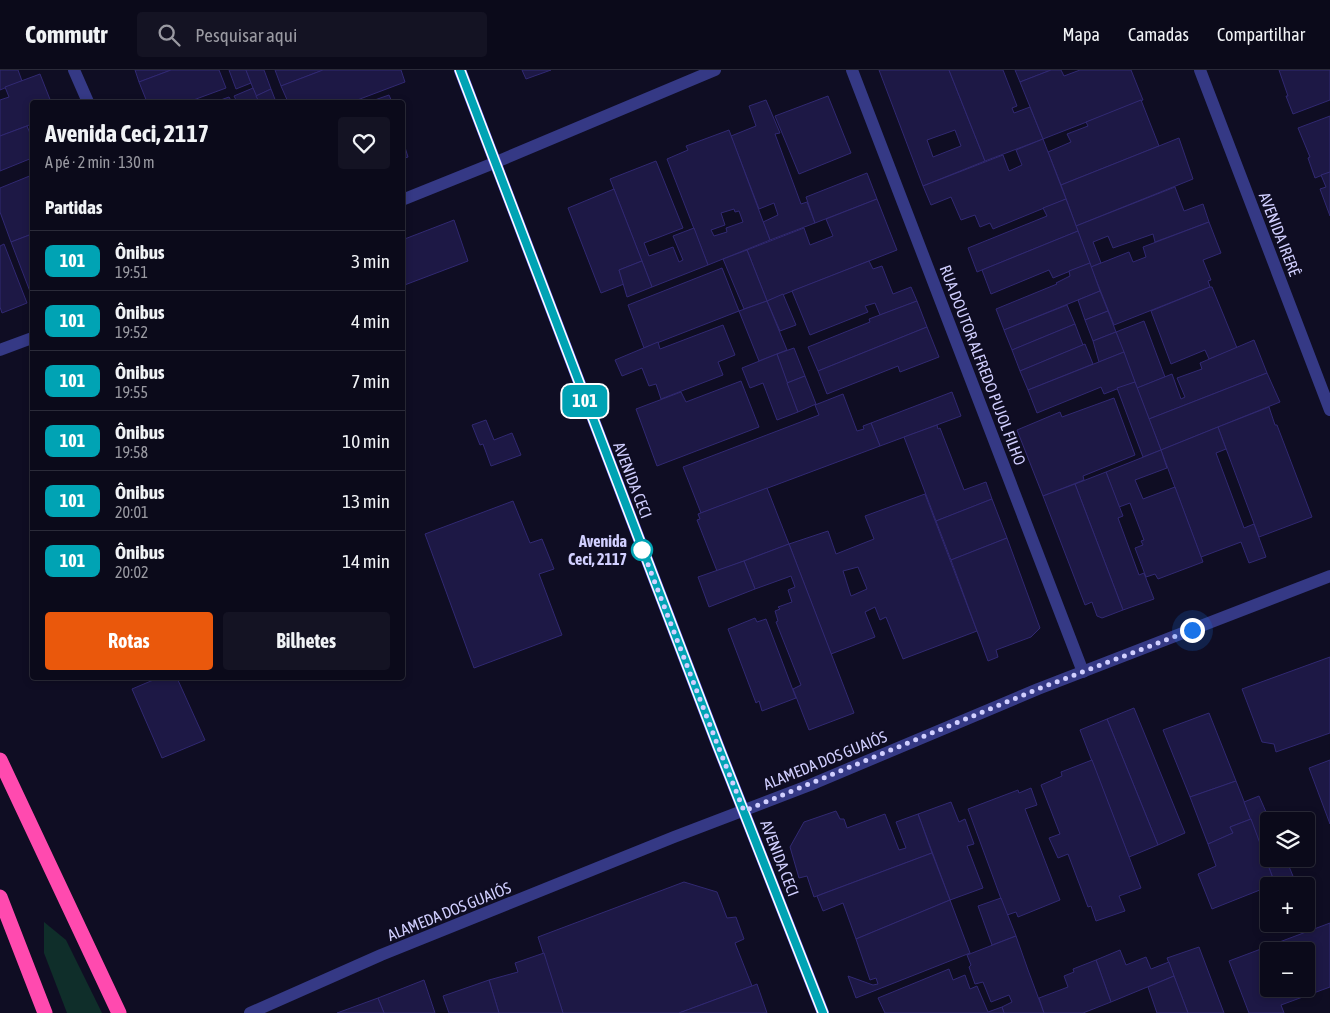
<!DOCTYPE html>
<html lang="pt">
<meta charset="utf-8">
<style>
:root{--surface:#0b0a1a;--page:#141323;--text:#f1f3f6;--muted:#9a9aa2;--line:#2b2b39;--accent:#ea580c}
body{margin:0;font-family:"Asap Condensed",sans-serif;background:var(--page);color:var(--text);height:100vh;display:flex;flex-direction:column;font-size:19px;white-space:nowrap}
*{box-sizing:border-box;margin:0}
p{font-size:16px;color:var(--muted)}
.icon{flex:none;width:28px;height:28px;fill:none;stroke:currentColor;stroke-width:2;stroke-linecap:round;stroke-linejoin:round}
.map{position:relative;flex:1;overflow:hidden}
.drawer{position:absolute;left:30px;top:30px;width:375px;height:580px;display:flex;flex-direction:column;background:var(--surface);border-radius:5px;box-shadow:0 2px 8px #0003,0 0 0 1px var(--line)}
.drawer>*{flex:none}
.badge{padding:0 10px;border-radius:8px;font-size:18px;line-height:32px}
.buttons{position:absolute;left:1260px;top:742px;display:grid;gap:10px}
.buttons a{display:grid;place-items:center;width:55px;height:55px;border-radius:5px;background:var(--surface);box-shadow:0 2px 8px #0003,0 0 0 1px var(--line);font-size:25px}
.you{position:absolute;width:25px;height:25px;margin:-12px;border:4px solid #fff;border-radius:50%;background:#1a73e8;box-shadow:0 0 0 8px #1a73e833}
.map>.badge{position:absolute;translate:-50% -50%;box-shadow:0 0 0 2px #fff}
h2{padding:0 15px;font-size:19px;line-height:45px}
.round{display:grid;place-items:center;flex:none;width:52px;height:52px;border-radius:5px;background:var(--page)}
.headline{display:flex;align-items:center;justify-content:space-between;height:85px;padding:0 15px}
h1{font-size:24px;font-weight:700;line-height:38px}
.cta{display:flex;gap:10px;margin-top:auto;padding:10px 15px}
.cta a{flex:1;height:58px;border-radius:5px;background:var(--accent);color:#fff;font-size:20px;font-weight:700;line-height:58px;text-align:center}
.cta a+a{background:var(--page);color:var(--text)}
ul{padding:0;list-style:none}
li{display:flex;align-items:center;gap:15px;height:60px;padding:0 15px;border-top:1px solid var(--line)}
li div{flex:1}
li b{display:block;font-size:19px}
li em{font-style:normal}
li .badge{min-width:55px;font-weight:700;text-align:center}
header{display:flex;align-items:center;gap:30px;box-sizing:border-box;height:70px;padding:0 25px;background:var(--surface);border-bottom:1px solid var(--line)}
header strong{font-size:24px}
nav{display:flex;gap:28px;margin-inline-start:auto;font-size:18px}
.search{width:350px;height:45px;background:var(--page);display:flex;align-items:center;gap:12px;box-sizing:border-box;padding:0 18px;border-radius:5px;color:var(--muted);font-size:19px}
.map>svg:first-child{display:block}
.green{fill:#0f2e2a}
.building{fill:#1d1845;stroke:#312972;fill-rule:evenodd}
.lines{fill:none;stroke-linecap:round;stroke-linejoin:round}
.street{stroke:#353985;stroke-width:12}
.secondary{stroke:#666eff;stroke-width:12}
.highway{stroke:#ff4aaf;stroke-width:15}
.line-casing{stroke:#fff;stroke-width:11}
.line{stroke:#00a3b4;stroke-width:8}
.walk{stroke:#d1cfff;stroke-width:5;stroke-dasharray:0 9}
.stop-dot{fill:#fff;stroke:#00a3b4;stroke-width:2.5}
.labels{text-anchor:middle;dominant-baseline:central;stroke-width:4;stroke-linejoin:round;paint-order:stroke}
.street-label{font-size:16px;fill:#d1cfff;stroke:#0f0d23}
.stop-label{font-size:16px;font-weight:bold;fill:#d1cfff;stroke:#0f0d23;text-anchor:end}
</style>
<header>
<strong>Commutr</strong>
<div class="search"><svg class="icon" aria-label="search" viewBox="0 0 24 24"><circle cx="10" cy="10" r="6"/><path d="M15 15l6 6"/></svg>Pesquisar aqui</div>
<nav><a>Mapa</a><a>Camadas</a><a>Compartilhar</a></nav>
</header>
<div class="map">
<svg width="1330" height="943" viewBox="0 0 1330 943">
<rect width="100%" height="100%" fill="#0f0d23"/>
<polygon class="green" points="44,852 66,870 102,943 67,943 44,883"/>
<g class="building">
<polygon points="0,0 18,0 22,11 0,20"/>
<polygon points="135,0 171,0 139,12"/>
<polygon points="171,0 219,0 226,18 188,32 147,32 139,12"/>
<polygon points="229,0 246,0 251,13 236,19"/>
<polygon points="246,0 264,0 271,19 256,26"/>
<polygon points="275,0 323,0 281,16"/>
<polygon points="323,0 401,0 405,12 352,32 288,32 281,16"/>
<polygon points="522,0 551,0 526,9"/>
<path d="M 879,0 L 949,0 L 985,91 L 923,116 ZM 955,60 L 961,76 L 933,87 L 927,70 Z"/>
<polygon points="949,0 1003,0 1017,36 1012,38 1014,43 1030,37 1043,69 985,91"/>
<polygon points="1015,0 1051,0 1020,12"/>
<polygon points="1051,0 1061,0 1064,6 1080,0 1131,0 1143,30 1043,69 1020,12"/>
<polygon points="1279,0 1330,0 1330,30 1293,44 1286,26 1288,26"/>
<polygon points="40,4 51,32 32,32 32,54 0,66 0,30 9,27 5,17"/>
<polygon points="253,18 259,32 237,32 234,26"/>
<polygon points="271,19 276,32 259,32 256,26"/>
<polygon points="389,25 392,32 369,32"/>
<polygon points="828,26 851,83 799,104 775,46"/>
<polygon points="229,27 232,32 215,32"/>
<polygon points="766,30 780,63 775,64 801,134 807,132 815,153 770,170 763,152 778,145 774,133 759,139 731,66 756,56 749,36"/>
<polygon points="1141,30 1159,76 1061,115 1048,82 1071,72 1067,64 1088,56 1086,52"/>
<polygon points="1330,46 1330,102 1315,108 1308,88 1310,87 1298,58"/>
<polygon points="27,56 32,68 32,88 0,101 0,66"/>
<path d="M 729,60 L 770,170 L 708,195 L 667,89 L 688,80 L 686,76 ZM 734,139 L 735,142 L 739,141 L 743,152 L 726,158 L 727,162 L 714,166 L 711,160 L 725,155 L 721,143 Z"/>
<polygon points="1179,68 1193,109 1076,156 1061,115"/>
<polygon points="1043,69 1066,129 993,159 990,153 980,157 975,145 961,150 951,127 931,135 923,116 1003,85 1009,101 1022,95 1016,80"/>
<polygon points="404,74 408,87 402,89 402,75"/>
<polygon points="656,91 683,158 644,173 649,186 673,177 679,192 683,190 673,166 694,158 708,195 652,217 610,109"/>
<polygon points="1330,102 1330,146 1320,119 1326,117 1321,105"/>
<polygon points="867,103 877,129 815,153 806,127"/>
<polygon points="32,105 32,164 11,172 0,142 0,118"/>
<polygon points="1175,117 1184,141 1203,134 1209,152 1155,172 1153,164 1113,178 1108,166 1093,172 1101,193 1091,197 1076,156"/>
<polygon points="614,119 642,191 619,200 624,214 601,223 568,138"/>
<polygon points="877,129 897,180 767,231 747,180 804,158 810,175 833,166 826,149"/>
<polygon points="1066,129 1078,161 977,202 968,178 1047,146 1043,138"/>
<polygon points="454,150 468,191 402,216 402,170"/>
<polygon points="1209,152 1221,183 1203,190 1211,210 1208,211 1210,217 1114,255 1091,197 1129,182 1133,192 1146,187 1143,177"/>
<polygon points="1078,161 1090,193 1053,208 1049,200 991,224 982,200"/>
<polygon points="32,164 32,223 31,224 11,172"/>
<polygon points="4,174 27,233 2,243 0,237 0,176"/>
<polygon points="747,180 767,231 744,239 723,189"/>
<polygon points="642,191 652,217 627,227 619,200"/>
<polygon points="869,191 873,199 882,196 893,224 911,217 917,231 880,245 875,233 865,236 868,242 810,265 792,221"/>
<polygon points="1090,193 1100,221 1004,260 996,239 1057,214 1056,213 1070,206 1069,201"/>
<polygon points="722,198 739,241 644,278 628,235"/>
<polygon points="1210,217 1212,217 1237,278 1209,289 1205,280 1171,294 1151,241"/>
<polygon points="1100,221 1108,241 1085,250 1078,230"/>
<polygon points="783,224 796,255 780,261 767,231"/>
<polygon points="767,231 787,280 759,291 739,241"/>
<polygon points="917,231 927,257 818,301 808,277 870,252 869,249"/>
<polygon points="1067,235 1075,254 1012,280 1004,260"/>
<polygon points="1108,241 1116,262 1093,271 1085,250"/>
<polygon points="1144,251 1165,307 1137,318 1116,262"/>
<polygon points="1075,254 1083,275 1020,301 1012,280"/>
<polygon points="723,255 735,285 718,292 723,305 661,329 656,314 649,316 642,298 622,306 615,290 658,272 660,279"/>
<polygon points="927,257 939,287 900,302 898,296 827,324 818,301"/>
<polygon points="1116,262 1124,282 1099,292 1093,271"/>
<polygon points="1254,270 1267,303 1149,349 1137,318 1172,304 1181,329 1185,327 1177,308 1202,299 1200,293"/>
<polygon points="1085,274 1093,294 1028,320 1020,301"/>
<polygon points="794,278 805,306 787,313 777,284"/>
<polygon points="1124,282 1135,312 1104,324 1101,317 1037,343 1028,320"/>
<polygon points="777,284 798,342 777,350 763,313 750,318 742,298"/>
<polygon points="1267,303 1280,332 1161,380 1149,349"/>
<polygon points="805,306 816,334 798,342 787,313"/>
<polygon points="741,311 759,357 657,396 636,339 681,322 686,332"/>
<polygon points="1135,312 1161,380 1143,387 1117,318"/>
<polygon points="952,322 961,346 880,376 871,353"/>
<polygon points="843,324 857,361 864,359 863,356 871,353 880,376 701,443 683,397 819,345 815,335"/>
<polygon points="1114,328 1135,385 1083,406 1084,410 1043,426 1017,360 1060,342 1062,347"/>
<polygon points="1269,337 1275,355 1277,355 1312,447 1259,467 1218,357"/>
<polygon points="486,350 494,370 512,363 521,385 491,396 483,374 480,375 472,355"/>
<polygon points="937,355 938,359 940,358 964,420 986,412 992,429 936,451 904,367"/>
<polygon points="1218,357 1226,379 1216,383 1244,458 1254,454 1266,487 1249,493 1241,472 1201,487 1161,380"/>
<polygon points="1161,380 1167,398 1135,410 1143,429 1175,417 1203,492 1158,509 1155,504 1146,507 1135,478 1143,475 1141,471 1144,470 1130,433 1119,437 1106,402"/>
<polygon points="1106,402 1123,446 1118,448 1139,505 1144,503 1154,529 1123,540 1075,414"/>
<polygon points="1075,414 1123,540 1102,548 1097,546 1092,532 1085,535 1043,426"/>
<polygon points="767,418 789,474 717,501 697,450 700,449 698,444"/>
<path d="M 925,424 L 977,561 L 903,589 L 886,547 L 880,550 L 875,537 L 865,542 L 875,567 L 831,584 L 789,474 L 828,461 L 836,484 L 874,469 L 865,446 ZM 858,497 L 867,519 L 851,526 L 843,501 Z"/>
<polygon points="992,429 1007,468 951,490 936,451"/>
<polygon points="513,431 530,473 542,469 554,499 539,504 562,565 474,598 425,464"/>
<polygon points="1007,468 1040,558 1031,567 996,580 998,587 988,591 951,490"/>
<polygon points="789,474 854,643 809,660 793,619 801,615 776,552 778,551 775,541 780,539 778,537 792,532 788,520 795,517 791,506 755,519 744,491"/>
<polygon points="744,491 755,519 709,537 698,507"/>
<polygon points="755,548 757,552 766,549 796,628 762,641 759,631 756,633 728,559"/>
<polygon points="1330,587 1330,663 1276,682 1274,674 1262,672 1242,619"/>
<polygon points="158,608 177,608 205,670 162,688 132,619"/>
<polygon points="1134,638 1185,763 1158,775 1107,649"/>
<polygon points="1209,643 1236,711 1190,727 1163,660"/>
<polygon points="1107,649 1158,775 1129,787 1080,660"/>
<polygon points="1092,690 1141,818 1119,826 1125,841 1096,851 1091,836 1088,837 1068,784 1058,788 1049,768 1060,764 1041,715 1062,706 1061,702"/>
<polygon points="1330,690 1330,754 1309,698"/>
<polygon points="1236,711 1251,749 1230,757 1233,763 1208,774 1190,727"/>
<polygon points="1031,718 1037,735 1025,739 1060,830 1018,847 1016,842 1007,845 968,739 1018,720 1019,723"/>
<polygon points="1259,726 1270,751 1269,789 1286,789 1297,816 1276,816 1244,732"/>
<polygon points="951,732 959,752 965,749 974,774 967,776 983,818 950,830 918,744"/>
<polygon points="836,741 840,749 844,749 847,758 885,744 899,780 906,778 896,752 918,744 932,783 814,827 807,806 799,808 790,777 804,752"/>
<polygon points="1251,749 1275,814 1212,839 1198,804 1216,796 1208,774 1233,763 1230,757"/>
<polygon points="932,783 950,830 856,869 843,833 823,841 817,826"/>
<polygon points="684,812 717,822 727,848 736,847 744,869 735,873 752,916 679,943 563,943 538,867"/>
<polygon points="1001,828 1016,866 992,875 978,836"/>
<polygon points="950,830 970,883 856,928 848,906 873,915 878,914 876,908 870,910 856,869"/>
<path d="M 1330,853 L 1330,917 L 1281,935 L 1284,943 L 1249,943 L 1229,891 ZM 1269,881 L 1306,881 L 1306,919 L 1269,919 Z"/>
<polygon points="1016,866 1028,900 1044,943 1004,943 1002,937 1012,932 1009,925 991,932 983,912 975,914 969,897 971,895 967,885"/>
<polygon points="1199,877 1224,943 1188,943 1167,888"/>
<polygon points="1120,880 1126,895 1146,887 1151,899 1169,892 1174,906 1111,932 1096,890"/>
<polygon points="544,883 563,943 499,943 489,910 518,902 515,893"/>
<polygon points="1096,890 1111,932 1083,943 1044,943 1039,928 1068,917 1064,906 1074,902 1073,899"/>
<polygon points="949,899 953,910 965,905 970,919 977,916 988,942 1002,937 1004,943 885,943 878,928"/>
<polygon points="1174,906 1188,943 1157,943 1148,917"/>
<polygon points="424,910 435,943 384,943 378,928"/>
<polygon points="489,910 499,943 449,943 443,926"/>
<polygon points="757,914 767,943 679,943 752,916"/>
<polygon points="378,928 384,943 337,943"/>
</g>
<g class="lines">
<g class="street">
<polyline points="74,0 88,32"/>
<polyline points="852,0 1083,602"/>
<polyline points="1200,0 1330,340"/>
<polyline points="402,130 494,93 715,0"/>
<polyline points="0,280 32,268"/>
<polyline points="250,943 381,885 674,767 810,715 1038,619 1330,506"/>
</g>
<polyline class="secondary" points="460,0 718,676 823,943"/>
<g class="highway">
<polyline points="0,690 119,943"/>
<polyline points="0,827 45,943"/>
</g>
</g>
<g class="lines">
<defs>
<polyline id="line" points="460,0 718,676 823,943"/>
</defs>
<use href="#line" class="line-casing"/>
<use href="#line" class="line"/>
<polyline class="walk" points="642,480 642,479 718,676 744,741 1038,619 1192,560"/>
</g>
<circle class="stop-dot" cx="642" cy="480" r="10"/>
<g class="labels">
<g class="street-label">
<text transform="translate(1280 164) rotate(69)">AVENIDA IRERÊ</text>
<text transform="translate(983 295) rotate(69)">RUA DOUTOR ALFREDO PUJOL FILHO</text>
<text transform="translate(633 410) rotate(69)">AVENIDA CECI</text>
<text transform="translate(825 690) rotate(-22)">ALAMEDA DOS GUAIÓS</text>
<text transform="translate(780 788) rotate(69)">AVENIDA CECI</text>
<text transform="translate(449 841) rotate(-22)">ALAMEDA DOS GUAIÓS</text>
</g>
<g class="stop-label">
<text x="627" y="471">Avenida<tspan x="627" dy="18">Ceci, 2117</tspan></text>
</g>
</g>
</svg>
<div class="buttons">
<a><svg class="icon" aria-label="layers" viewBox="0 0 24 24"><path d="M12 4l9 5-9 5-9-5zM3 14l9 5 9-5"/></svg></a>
<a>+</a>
<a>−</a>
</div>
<div class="you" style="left:1192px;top:560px"></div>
<b class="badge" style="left:585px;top:331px;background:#00a3b4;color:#fff">101</b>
<section class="drawer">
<div class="headline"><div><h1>Avenida Ceci, 2117</h1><p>A pé · 2 min · 130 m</p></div><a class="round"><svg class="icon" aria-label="heart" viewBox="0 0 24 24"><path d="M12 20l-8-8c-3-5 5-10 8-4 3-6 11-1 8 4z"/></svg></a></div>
<h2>Partidas</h2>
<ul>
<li><span class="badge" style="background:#00a3b4;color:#fff">101</span><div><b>Ônibus</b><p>19:51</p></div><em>3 min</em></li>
<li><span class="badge" style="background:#00a3b4;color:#fff">101</span><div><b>Ônibus</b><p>19:52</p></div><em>4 min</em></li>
<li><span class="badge" style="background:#00a3b4;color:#fff">101</span><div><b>Ônibus</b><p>19:55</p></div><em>7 min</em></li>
<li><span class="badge" style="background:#00a3b4;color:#fff">101</span><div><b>Ônibus</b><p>19:58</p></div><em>10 min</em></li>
<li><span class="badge" style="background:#00a3b4;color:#fff">101</span><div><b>Ônibus</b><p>20:01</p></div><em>13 min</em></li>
<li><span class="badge" style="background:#00a3b4;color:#fff">101</span><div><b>Ônibus</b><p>20:02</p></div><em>14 min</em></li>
</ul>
<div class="cta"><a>Rotas</a><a>Bilhetes</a></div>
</section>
</div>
